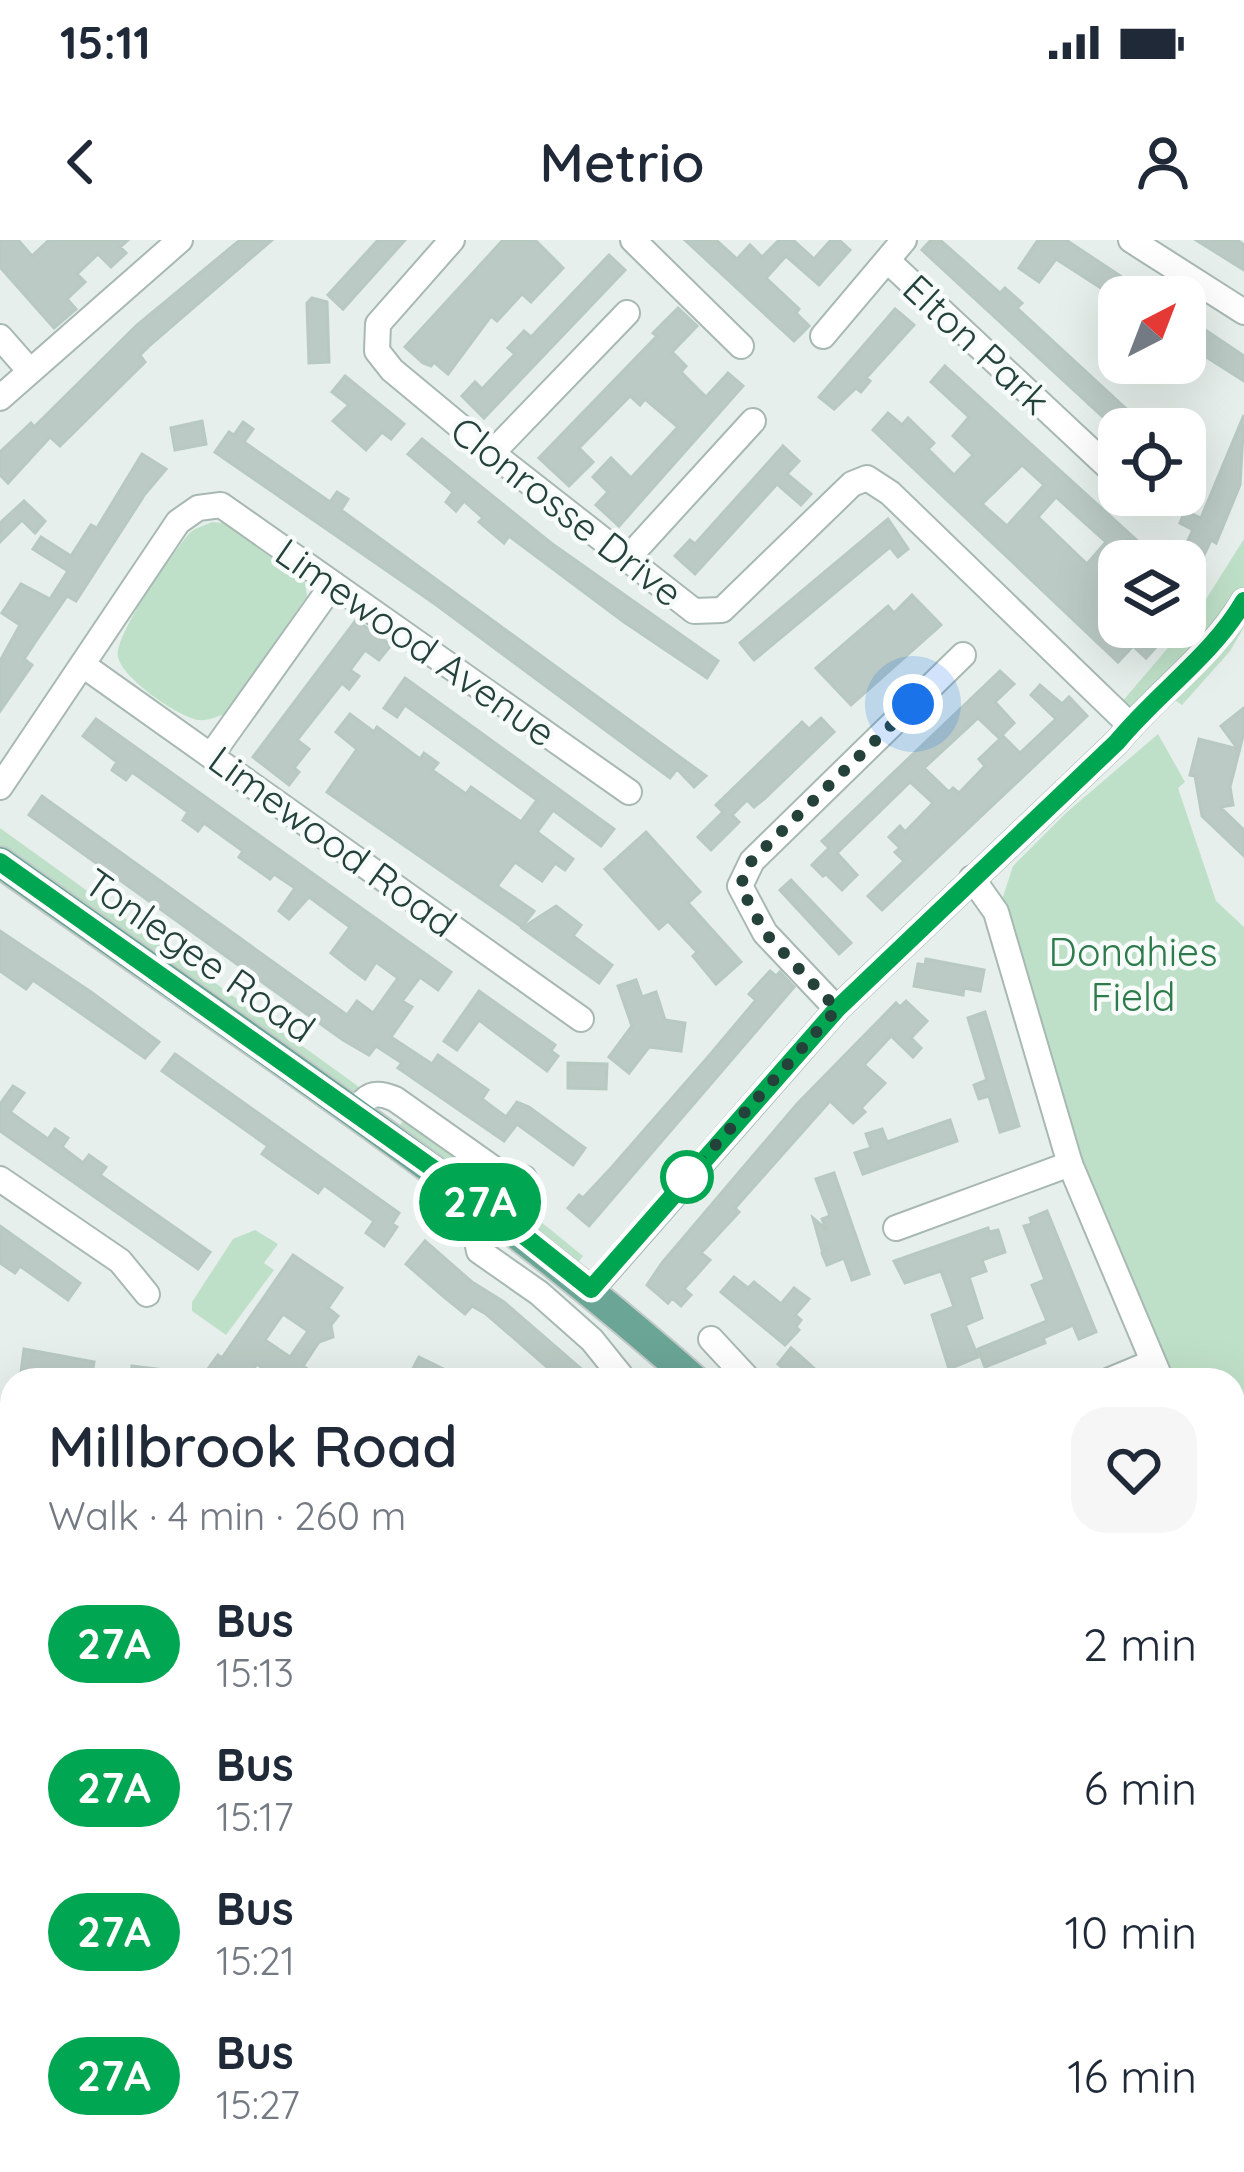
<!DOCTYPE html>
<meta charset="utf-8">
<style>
:root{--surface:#fff;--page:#f6f6f7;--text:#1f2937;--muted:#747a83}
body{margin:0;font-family:Quicksand,sans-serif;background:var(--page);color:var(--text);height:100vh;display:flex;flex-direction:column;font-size:45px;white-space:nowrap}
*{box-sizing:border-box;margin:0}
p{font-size:39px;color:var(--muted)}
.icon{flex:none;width:66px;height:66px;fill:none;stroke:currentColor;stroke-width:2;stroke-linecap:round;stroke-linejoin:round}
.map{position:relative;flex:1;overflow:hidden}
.drawer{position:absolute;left:0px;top:1128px;width:1245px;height:804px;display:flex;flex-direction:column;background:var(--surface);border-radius:36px 36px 0 0;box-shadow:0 12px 48px #0002}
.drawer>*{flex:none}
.badge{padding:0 24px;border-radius:39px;font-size:42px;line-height:78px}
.needle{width:78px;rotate:42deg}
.buttons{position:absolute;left:1098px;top:36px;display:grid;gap:24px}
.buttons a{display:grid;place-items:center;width:108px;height:108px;border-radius:24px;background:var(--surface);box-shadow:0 12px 48px #0002;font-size:60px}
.you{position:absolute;width:60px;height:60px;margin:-30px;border:9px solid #fff;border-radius:50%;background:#1a73e8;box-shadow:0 0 0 18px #1a73e833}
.map>.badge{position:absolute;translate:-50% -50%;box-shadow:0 0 0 6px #fff}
.round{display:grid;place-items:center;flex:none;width:126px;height:126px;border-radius:36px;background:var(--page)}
.overview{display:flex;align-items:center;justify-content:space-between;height:204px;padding:0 48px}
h1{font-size:57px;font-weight:600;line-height:90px}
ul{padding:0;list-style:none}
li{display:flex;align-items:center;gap:36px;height:144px;padding:0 48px}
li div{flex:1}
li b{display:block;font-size:45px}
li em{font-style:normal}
li .badge{min-width:132px;font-weight:700;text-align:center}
.status{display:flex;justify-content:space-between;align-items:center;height:84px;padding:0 60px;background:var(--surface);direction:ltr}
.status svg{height:33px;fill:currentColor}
header{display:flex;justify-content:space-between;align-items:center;height:156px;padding:0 48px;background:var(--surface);font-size:54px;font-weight:600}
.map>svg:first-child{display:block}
.green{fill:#bfe0c8}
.building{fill:#bbcac4;stroke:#b8c9c2;stroke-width:3;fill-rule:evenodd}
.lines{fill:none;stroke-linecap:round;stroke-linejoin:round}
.minor-casing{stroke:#a8b8b2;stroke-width:28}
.major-casing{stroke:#c2cac8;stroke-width:34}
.minor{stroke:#fff;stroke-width:24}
.major{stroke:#6aa596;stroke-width:30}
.line-casing{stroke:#fff;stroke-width:27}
.line{stroke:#00a651;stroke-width:18}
.walk{stroke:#24423a;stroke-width:12;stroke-dasharray:0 21.6}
.stop-dot{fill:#fff;stroke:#00a651;stroke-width:6}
.labels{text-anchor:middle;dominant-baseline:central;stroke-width:9;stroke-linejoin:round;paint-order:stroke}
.street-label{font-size:39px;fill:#24423a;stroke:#f7fbf9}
.park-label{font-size:39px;fill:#2d7a4b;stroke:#f7fbf9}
</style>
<div class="status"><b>15:11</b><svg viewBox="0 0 49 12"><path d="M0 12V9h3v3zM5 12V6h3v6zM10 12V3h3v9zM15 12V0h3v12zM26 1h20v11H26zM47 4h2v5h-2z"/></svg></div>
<header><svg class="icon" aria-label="back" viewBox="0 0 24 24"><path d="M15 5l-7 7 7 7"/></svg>Metrio<svg class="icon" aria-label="person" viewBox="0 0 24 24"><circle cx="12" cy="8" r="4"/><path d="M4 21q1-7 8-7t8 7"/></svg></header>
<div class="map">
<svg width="1244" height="1932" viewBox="0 0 1244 1932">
<rect width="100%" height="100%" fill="#e6efeb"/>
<g class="green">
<path d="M 212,282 L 223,283 L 305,341 L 307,356 L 225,474 C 216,477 208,481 198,480 C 177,476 122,438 118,417 C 114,395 172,314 188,295 C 194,288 203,286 212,282 Z"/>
<polygon points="1244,299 1244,387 1230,411 1182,465 1173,459 1130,485 1115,470 1196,375"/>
<polygon points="1158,494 1185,542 1178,548 1216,661 1244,687 1244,1255 1233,1237 1233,1140 1161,1140 1070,924 1002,660 1013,626 1066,573"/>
<polygon points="0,588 373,857 352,870 0,622"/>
<polygon points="404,880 508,955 583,1016 578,1023 400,885"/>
<polygon points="255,990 278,1004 264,1023 274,1030 226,1095 192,1071 192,1062 233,999"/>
<polygon points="0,1677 12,1688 12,1824 0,1835"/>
</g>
<g class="building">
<polygon points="0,0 18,0 32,16 49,0 128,0 120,7 126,13 111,27 98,14 77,34 85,42 67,59 76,69 54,88 0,27"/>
<polygon points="240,0 272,0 150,105 140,115 145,122 60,206 50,197 8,243 0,235 0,212 31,183 34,187 137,85"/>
<polygon points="378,0 405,0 343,69 328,55"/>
<polygon points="503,0 535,0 563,28 531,62 522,54 497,81 491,76 448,134 434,122 431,126 423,123 405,107"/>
<polygon points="685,0 716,0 737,19 750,5 762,17 779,0 793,0 814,19 831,0 839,0 850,10 819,45 786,16 766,38 799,69 796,73 809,86 794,101"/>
<polygon points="931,0 940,0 1000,53 1005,48 1022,63 1017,68 1148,189 1116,189 922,10"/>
<polygon points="1038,0 1066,0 1152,57 1115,57 1056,19 1039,42 1019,28"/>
<polygon points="1196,0 1237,0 1244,5 1244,30"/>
<polygon points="609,15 625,30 484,178 462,156 475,142 482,149 515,114 508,108 524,91 531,97"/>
<polygon points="312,58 327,62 329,122 309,123 307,63"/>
<polygon points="678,68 697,86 672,112 686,126 681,132 706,157 728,133 743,146 619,286 596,265 608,252 593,237 611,218 631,238 678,187 645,159 640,165 630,156 579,208 593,222 569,246 539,218 657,96 653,93"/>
<polygon points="895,69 914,85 866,138 870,141 861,152 856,148 834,169 819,157"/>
<polygon points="1195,83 1244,116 1244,141 1200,113 1193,123 1185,117 1185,98"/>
<path d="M 945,126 L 1142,305 L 1174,321 L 1111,321 L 1098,336 L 1116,353 L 1098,373 L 1131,404 L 1146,387 L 1164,398 L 1146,418 L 1133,406 L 1118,422 L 873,190 L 888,173 L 902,185 L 908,178 L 934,203 L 928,209 L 954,235 L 973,215 L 953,196 L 969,177 L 931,142 ZM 1022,225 L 1044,245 L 1007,286 L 982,264 ZM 1056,257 L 1106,302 L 1087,324 L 1038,277 Z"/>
<polygon points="345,136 404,184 391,199 382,192 366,210 333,181 349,165 332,152"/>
<polygon points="1244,175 1240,245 1216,303 1211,300 1195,334 1185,329 1185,321 1178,321 1193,290 1180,283 1185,271 1201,278"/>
<polygon points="202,181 206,204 175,210 171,188"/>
<polygon points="243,182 253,189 244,202 330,262 337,252 348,259 341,270 706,536 694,547 677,529 670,538 435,364 215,212 229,192 234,195"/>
<polygon points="422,199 551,303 718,421 707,438 624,382 509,296 504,303 479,282 483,278 464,261 456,271 446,262 453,252 408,214"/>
<polygon points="783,206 799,221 787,234 811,254 801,265 777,244 695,334 675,316 690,300 695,304"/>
<polygon points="142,214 166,229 145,254 76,361 67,356 38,398 24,419 32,425 0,471 0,421 20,385 2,373 21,344 50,359 68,331 33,309 41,297 71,316 91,285 97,288"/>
<polygon points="24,261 45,281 35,293 22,280 0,302 0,283"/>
<polygon points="888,279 908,309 898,317 890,307 754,420 740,403"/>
<polygon points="912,355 941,385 851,465 816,428 888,366 894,373"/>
<polygon points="356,380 391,405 379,420 365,410 350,430 359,436 349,449 342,443 297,500 309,509 294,528 299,532 289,545 253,517"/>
<polygon points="1000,431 1014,444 995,462 1014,483 999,498 978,478 924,528 949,552 953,548 959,553 985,526 979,519 1003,496 1020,513 1056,479 1031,455 1040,445 1062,464 1069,457 1087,476 882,670 868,656 904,621 895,612 900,608 889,597 900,586 905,592 933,563 910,542 837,613 857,635 842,650 826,634 823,636 812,625 829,608 822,601"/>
<polygon points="405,438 614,589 601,606 553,570 537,592 573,619 565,630 555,623 542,641 515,622 497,646 534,671 522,687 327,552 357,509 336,492 350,474 374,492 377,487 420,519 424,513 438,523 432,530 466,554 471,547 521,582 537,560 405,465 397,477 384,468"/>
<polygon points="1244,468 1244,492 1230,547 1233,565 1220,567 1244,590 1244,616 1202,576 1195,536 1190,535 1199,499 1238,509 1221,486"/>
<polygon points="821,478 834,492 764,559 754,567 747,560 732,575 739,582 711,610 698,597 723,572 716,565 802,482 809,489"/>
<polygon points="96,479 451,732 438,750 420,737 402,761 412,767 391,797 432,824 438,815 488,850 482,859 506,877 517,862 529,867 585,908 573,925 517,884 504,901 398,828 402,823 376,806 369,815 343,800 29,575 42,556 347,775 357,761 373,773 398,738 376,722 365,739 350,728 331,713 350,687 309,657 289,679 279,671 295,648 274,634 270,639 239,617 243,611 204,583 198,591 183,580 188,572 132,532 126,540 112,530 117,522 83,496"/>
<polygon points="646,592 700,652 688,663 741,722 716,744 693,716 697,712 668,681 659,689 605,629"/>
<polygon points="791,640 851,703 839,714 780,650"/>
<polygon points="556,666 581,685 573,696 612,725 599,743 522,688"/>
<polygon points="0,691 91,752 159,802 145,818 33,740 26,749 0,731"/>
<polygon points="926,719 984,730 980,751 964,748 963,755 914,746 918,724 925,725"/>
<polygon points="770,731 776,736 780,732 794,747 589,986 568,968 579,955 583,958 612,927 708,817 756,760 749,754"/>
<polygon points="636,740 642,757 656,752 665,780 685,783 681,811 649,807 629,833 609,817 632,786 618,746"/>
<polygon points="479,751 555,805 551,811 558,816 547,831 479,780 457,810 444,801"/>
<polygon points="906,761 927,781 911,798 921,808 913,817 891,796 864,825 885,843 861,868 865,872 853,883 830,861 735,968 739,972 701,1013 710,1020 684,1049 691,1055 681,1066 672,1058 668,1063 647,1045 662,1023 797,864 896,763 900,767"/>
<polygon points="985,772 1019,886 1000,892 989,856 979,859 974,845 987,840 968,778"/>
<polygon points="175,814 399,973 392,984 397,987 384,1006 366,993 374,981 324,945 318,953 282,928 262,914 268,906 162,831"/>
<polygon points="568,823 607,824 606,849 568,848"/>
<polygon points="13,846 24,853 10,872 48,899 55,889 68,898 62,907 83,923 89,915 106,927 100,935 210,1012 198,1029 0,891 0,864"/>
<polygon points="950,880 957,901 863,934 855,913 871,908 866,894 882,889 887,902"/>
<polygon points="834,933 869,1034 852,1040 844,1018 827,1025 822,1013 826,1009 822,1010 813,978 827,990 822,979 830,976 816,939"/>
<polygon points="1047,971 1096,1092 1079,1099 1073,1085 1043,1098 1045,1103 985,1127 978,1109 1047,1081 1032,1045 1045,1040 1024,986 1032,984 1030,978"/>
<polygon points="0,986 80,1043 68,1060 20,1026 15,1033 0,1023"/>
<polygon points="988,988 989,992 998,990 1005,1012 982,1020 986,1031 969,1037 982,1078 965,1085 978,1117 949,1129 932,1075 954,1067 941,1031 905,1043 894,1021"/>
<polygon points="425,1001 472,1042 504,1062 594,1140 562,1140 486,1074 472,1066 465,1074 443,1056 406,1024"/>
<path d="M 293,1015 L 342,1048 L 328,1068 L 338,1076 L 331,1085 L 333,1097 L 319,1102 L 303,1126 L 323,1140 L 279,1140 L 257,1124 L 245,1140 L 200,1140 L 218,1115 L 222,1118 ZM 283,1074 L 308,1091 L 290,1117 L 265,1100 Z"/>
<polygon points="734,1037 748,1048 754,1042 781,1064 794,1048 809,1059 795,1075 801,1080 796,1087 799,1090 785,1105 721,1052"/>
<polygon points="791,1108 805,1120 827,1140 796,1140 778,1124"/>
<polygon points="24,1109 94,1122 91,1140 20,1140"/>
<polygon points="419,1117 466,1140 422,1140 410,1134"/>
<polygon points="132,1126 173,1131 173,1140 130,1140"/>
</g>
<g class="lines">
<defs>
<g id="minor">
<polyline points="452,0 378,84 377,111 392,130 492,213 694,371 722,370 852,244 867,238 890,253 1131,486"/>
<polyline points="633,0 741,106"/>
<polyline points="1131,0 1244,72"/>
<polyline points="888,21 1119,237"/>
<polyline points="823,96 904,0"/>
<polyline points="0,97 29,130"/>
<polyline points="0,158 180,0"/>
<polyline points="492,213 627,73"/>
<polyline points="627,319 753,181"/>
<polyline points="83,425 581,779"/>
<polyline points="212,514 333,344"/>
<polyline points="0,547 178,282 198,268 221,265 629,552"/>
<polyline points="972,638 996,672 1070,924 1161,1140"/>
<polyline points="837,769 765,693 740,646 752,621 963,415"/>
<path d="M 354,872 C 368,855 373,850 395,859 L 501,934 L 524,938"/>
<polyline points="0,939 120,1021 147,1054"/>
<polyline points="493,972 476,996 479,1011 539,1053 592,1100 621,1136"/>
<polyline points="896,988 1070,924"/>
<path d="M 591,1050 L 837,769 L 1117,502 C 1157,453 1211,416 1244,361"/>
<polyline points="711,1099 749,1140"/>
<polyline points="1110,1140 1151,1123"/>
<polyline points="1233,1271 1244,1291"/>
<polyline points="0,1345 12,1345"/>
<polyline points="1233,1552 1244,1562"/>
<polyline points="1233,1629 1237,1625"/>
<polyline points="92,1920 101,1932"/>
<polyline points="836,1920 850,1932"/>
<polyline points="1208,1920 1229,1932"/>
<polyline points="676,1932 698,1920"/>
</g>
<g id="major">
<path d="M 0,622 C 235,790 477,948 694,1140"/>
<polyline points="1233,1597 1244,1606"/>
</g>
</defs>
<use href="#minor" class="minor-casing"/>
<use href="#major" class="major-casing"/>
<use href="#minor" class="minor"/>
<use href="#major" class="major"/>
</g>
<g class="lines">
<defs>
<path id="line" d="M 0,622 L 493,971 L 591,1049 L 837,769 L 1117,502 C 1157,453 1212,416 1244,361"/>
</defs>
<use href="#line" class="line-casing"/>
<use href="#line" class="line"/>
<polyline class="walk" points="687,937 837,769 765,693 740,646 752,620 913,464"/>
</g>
<circle class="stop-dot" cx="687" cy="937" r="24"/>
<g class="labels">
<g class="street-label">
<text transform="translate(977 104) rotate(43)">Elton Park</text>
<text transform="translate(567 271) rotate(38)">Clonrosse Drive</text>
<text transform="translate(416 402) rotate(35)">Limewood Avenue</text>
<text transform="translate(333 601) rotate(36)">Limewood Road</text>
<text transform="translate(200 715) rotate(35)">Tonlegee Road</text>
</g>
<g class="park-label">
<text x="1133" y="711">Donahies<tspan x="1133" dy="45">Field</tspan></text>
</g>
</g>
</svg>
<div class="buttons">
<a><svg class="needle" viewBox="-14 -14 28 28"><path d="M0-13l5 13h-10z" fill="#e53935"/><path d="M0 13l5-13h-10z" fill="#747a83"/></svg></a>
<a><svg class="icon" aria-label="locate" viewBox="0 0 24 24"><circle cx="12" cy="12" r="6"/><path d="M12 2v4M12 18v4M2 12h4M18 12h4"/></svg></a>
<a><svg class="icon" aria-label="layers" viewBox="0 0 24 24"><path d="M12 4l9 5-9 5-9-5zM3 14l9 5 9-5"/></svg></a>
</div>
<div class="you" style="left:913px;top:464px"></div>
<b class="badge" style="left:480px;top:962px;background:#00a651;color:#fff">27A</b>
<section class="drawer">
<div class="overview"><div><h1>Millbrook Road</h1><p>Walk · 4 min · 260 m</p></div><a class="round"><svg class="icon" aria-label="heart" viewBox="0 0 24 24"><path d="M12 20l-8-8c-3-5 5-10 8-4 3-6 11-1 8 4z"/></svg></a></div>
<ul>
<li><span class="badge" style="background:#00a651;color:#fff">27A</span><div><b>Bus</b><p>15:13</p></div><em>2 min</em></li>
<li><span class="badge" style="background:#00a651;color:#fff">27A</span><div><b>Bus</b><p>15:17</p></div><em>6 min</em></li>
<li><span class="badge" style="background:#00a651;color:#fff">27A</span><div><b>Bus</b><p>15:21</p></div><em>10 min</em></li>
<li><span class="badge" style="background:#00a651;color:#fff">27A</span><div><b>Bus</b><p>15:27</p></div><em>16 min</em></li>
</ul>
</section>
</div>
